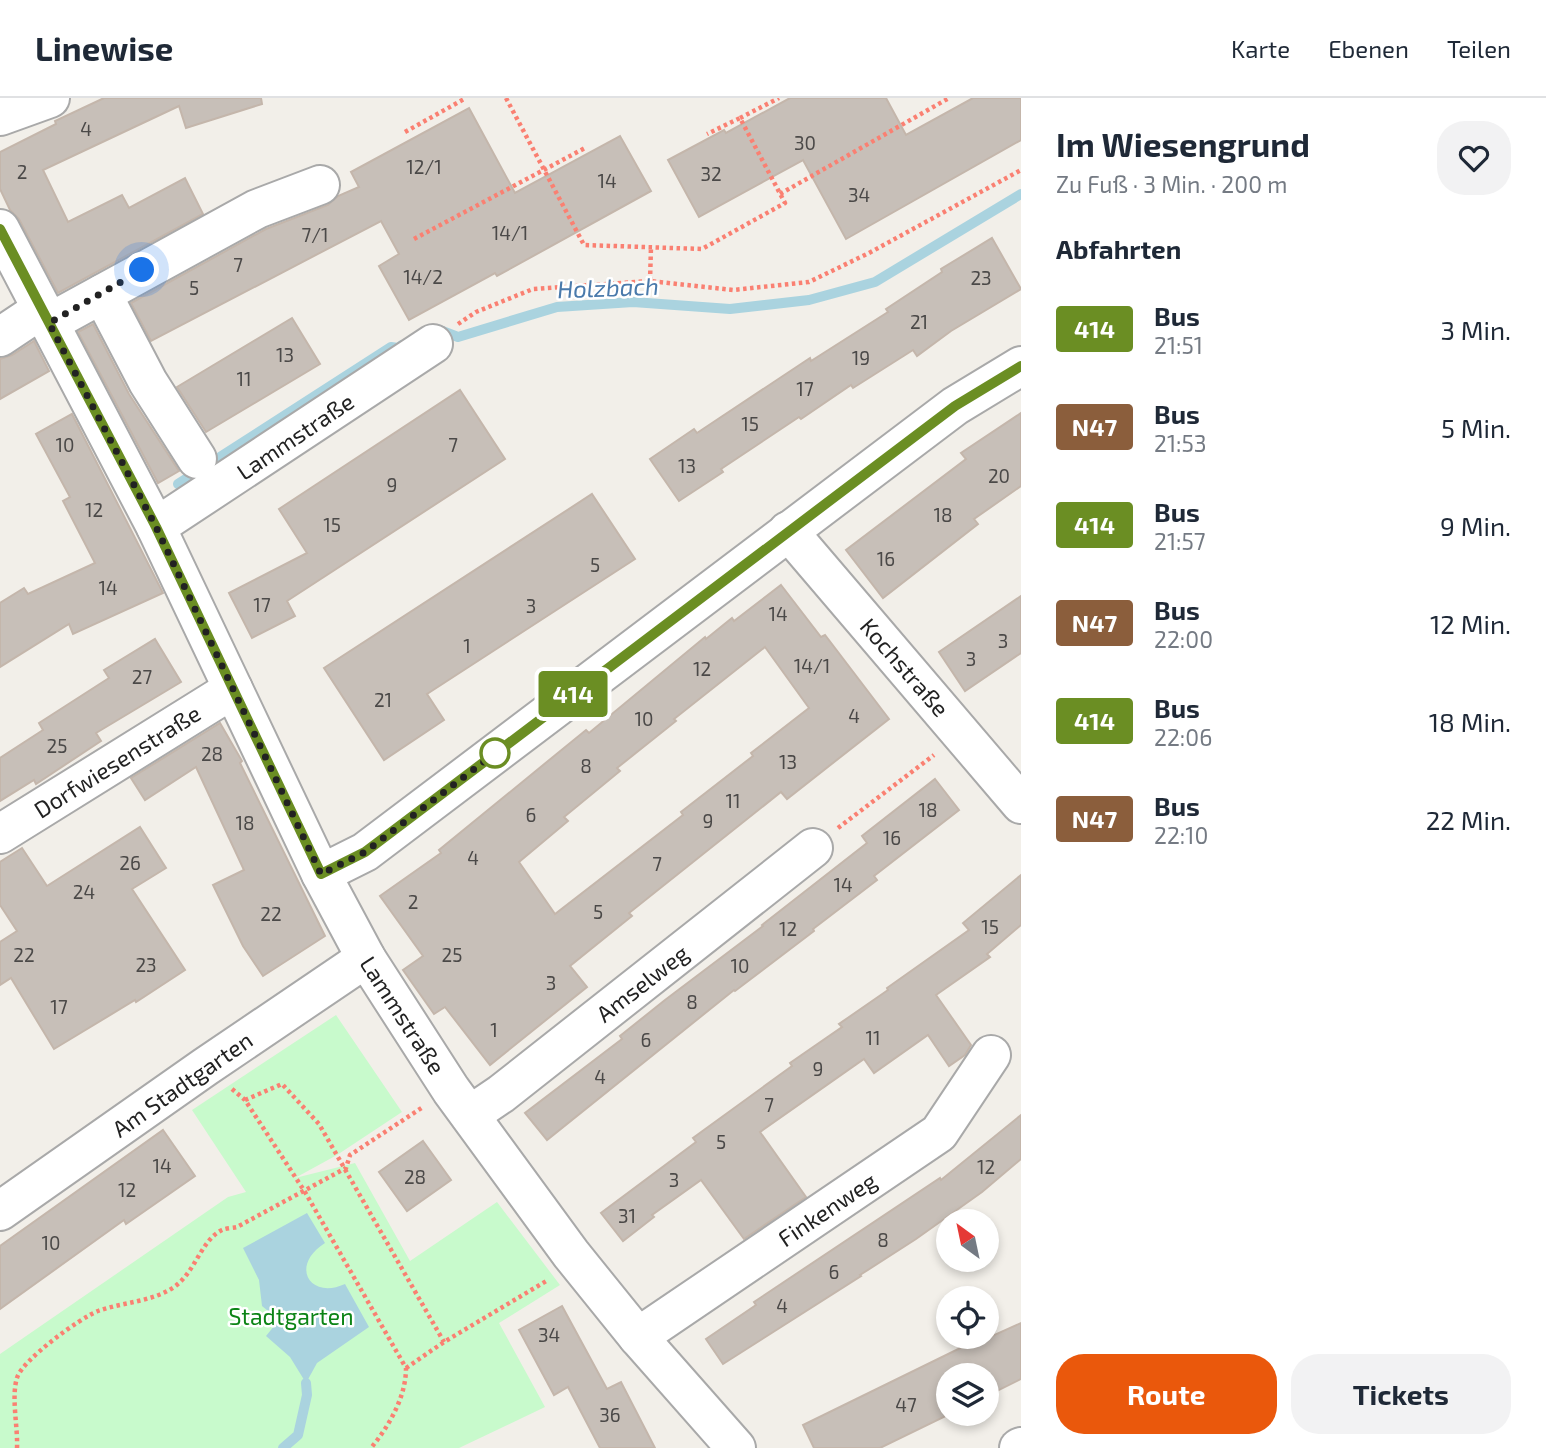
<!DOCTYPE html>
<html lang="de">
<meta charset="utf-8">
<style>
:root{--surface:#fff;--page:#f2f2f3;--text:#1f2937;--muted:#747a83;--line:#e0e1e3;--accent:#ea580c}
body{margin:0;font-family:"Exo 2",sans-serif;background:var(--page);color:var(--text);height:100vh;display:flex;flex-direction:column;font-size:26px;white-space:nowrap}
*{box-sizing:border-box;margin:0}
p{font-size:23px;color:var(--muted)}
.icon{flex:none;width:38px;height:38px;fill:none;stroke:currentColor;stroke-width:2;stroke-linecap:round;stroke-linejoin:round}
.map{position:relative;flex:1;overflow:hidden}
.details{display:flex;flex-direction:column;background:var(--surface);width:525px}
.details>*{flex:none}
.badge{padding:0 14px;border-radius:5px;font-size:24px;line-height:46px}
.needle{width:46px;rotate:327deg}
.tools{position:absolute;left:936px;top:1111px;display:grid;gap:14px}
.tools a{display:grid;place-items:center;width:63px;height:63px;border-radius:50%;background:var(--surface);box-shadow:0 4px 10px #0003;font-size:35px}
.you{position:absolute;width:35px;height:35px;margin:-18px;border:5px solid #fff;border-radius:50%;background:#1a73e8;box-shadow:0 0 0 10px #1a73e833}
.map>.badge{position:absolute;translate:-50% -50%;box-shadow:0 0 0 4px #fff}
h2{padding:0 35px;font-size:26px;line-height:63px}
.round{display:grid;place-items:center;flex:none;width:74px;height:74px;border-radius:28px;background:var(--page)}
.head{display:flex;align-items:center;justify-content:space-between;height:119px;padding:0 35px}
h1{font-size:33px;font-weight:700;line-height:52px}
.primary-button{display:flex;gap:14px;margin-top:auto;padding:14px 35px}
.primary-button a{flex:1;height:80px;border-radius:28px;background:var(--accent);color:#fff;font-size:28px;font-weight:700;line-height:80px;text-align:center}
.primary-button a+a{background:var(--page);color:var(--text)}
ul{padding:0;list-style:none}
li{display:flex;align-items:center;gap:21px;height:98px;padding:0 35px}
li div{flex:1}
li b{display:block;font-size:26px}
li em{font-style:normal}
li .badge{min-width:77px;font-weight:700;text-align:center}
header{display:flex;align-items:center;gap:42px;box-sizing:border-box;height:98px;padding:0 35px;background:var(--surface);border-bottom:2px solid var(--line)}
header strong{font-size:33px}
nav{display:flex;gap:38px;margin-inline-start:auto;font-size:24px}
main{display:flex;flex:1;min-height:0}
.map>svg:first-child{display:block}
.park{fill:#c8facc}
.water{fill:#aad3df}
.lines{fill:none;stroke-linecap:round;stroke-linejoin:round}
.stream{stroke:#aad3df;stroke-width:10}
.building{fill:#c7bfb8;stroke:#c4b6ab;stroke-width:2;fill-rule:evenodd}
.minor-casing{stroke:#a9a9a9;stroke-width:42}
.path{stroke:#fa8072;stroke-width:4.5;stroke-dasharray:3.5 3.5;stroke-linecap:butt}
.minor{stroke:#fff;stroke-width:38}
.line-casing{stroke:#fff;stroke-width:16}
.line{stroke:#6b8e23;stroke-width:10}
.walk{stroke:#222;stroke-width:7;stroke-dasharray:0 12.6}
.stop-dot{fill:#fff;stroke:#6b8e23;stroke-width:3.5}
.labels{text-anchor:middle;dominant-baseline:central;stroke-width:5;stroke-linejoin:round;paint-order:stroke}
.number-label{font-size:19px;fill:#4b4948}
.street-label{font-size:23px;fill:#222;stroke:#fff}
.park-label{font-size:23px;fill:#0c8416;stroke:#fff}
.water-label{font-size:24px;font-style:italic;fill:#4a7aab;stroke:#fff}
</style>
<header>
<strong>Linewise</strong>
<nav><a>Karte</a><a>Ebenen</a><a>Teilen</a></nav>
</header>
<main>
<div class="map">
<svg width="1021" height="1350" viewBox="0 0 1021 1350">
<rect width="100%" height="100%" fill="#f2efe9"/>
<polygon class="park" points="336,917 402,1014 337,1057 295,1080 355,1065 410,1163 497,1104 560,1187 499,1225 545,1309 459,1350 0,1350 0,1256 228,1099 246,1094 192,1012"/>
<path class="water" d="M 307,1115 L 325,1145 C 289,1168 310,1202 345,1186 L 369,1229 L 317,1265 L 306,1285 L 290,1259 L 266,1238 L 279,1222 L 262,1208 L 259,1182 L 243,1150 Z"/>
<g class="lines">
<g class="stream">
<polyline points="437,231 458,239 557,209 633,204 730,211 809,202 875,184 1021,96"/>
<polyline points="178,386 391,249 398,250 402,247"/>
<polyline points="283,1350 298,1337 307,1297 306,1285"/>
</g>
</g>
<g class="building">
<polygon points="104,0 261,0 262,6 186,30 179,8 43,72 68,124 122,97 129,110 185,80 203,116 58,195 19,121 10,112 0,91 0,54 56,26 55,23"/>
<polygon points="790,0 886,0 906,37 973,0 1021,0 1021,42 846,141 803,62 699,119 668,62 724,32 726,35"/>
<polygon points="469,10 515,95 620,38 651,93 497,178 495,175 409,222 379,168 399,156 381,123 151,243 131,205 266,131 328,107 338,98 359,89 351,74"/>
<polygon points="992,140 1021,191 951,233 917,258 913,252 853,290 851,287 801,321 799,319 721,371 723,374 679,403 650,361 694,331 697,335 810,260 811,263 888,214 886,211 942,174 941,171"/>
<polygon points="292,220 320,266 206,334 177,289"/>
<polygon points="93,226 129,296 179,373 158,385 78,234"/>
<polygon points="34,243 49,273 0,301 0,261 12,257"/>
<polygon points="460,292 505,361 287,503 295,518 252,540 229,495 307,455 279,411"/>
<polygon points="1021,315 1021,388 974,421 978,426 883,500 846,452 966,361 961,355"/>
<polygon points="72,316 163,495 73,536 69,526 0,569 0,505 24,490 28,496 95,465 63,403 70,399 36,336"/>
<polygon points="592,396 635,461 427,596 444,622 384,662 324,570"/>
<path d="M 781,487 L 821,539 L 825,537 L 889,621 L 787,701 L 781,694 L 629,815 L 632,818 L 570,868 L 587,889 L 490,967 L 445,909 L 434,916 L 403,872 L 423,858 L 380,798 L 441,755 L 439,752 L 586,632 L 589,635 L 705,539 L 706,541 L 732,520 L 734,523 ZM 765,549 L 809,610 L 751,655 L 753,658 L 681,714 L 683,717 L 555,816 L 519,764 L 568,723 L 564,719 L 620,673 L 617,670 L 676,623 L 674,621 Z"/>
<polygon points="1021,498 1021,555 965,593 939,554"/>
<polygon points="155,541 181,584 96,635 101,643 36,686 34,682 0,703 0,660 43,632 39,625 109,580 104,572"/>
<polygon points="220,625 242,663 240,665 325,838 263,878 243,848 213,787 244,772 196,669 145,702 131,680"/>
<polygon points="935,681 959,712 874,778 877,782 813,831 814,833 735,893 734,892 547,1042 525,1015 622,941 620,938 665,902 763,828 762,827 867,745 862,738"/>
<polygon points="140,729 166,770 132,791 185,872 136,904 135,902 54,951 11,880 0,887 0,844 17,833 0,807 0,764 22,750 47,788"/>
<polygon points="1021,777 1021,827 987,856 990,859 936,897 971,947 965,957 949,968 928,937 874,975 864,961 760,1034 806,1099 744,1141 701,1082 652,1117 654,1119 623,1143 601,1115 696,1044 693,1040 792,968 790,965 842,929 839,926 888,892 887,890 969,832 963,825"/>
<polygon points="1021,1017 1021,1061 982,1094 916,1141 860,1177 861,1178 723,1266 706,1241 756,1207 754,1204 940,1080 941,1082"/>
<polygon points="163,1032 195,1078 126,1126 124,1122 0,1211 0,1148"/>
<polygon points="423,1043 451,1082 407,1113 379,1074"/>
<polygon points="562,1208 607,1291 621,1284 655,1350 600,1350 568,1289 554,1297 519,1232"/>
<polygon points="1021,1225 1021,1281 987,1298 987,1278 948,1278 950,1316 880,1350 814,1350 803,1327 987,1237 988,1240"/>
</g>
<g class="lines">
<defs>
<g id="minor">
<polyline points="0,18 50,0"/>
<polyline points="0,131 156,429 321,776 366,860 451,992 571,1156 638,1239 736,1350"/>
<polyline points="102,196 148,284 197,361"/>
<polyline points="49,225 257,111 320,87"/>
<polyline points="0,239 42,211"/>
<polyline points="156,429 433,246"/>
<polyline points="788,433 1021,706"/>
<polyline points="0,736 233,591"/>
<polyline points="321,776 365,754 955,308 1021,268"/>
<polyline points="470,1017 501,996 813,750"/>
<polyline points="0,1113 205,969 366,860"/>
<polyline points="638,1239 939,1035 991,957"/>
<polyline points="1019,1350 1021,1349"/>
</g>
</defs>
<use href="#minor" class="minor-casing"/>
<g class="path">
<polyline points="506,0 584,147 702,151 785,105 740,20 707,36"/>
<polyline points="740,20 779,0"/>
<polyline points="405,34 466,0"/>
<polyline points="780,96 949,0"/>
<polyline points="414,141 585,50"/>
<polyline points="650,183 651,149"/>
<polyline points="458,226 476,214 533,191 650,183 733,192 809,184 869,155 1021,72"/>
<polyline points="838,730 934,657"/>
<path d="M 232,991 L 245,1002 L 305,1094 L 406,1270 C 406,1299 389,1328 371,1350"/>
<polyline points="245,1002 282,986 319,1026 444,1244"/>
<polyline points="406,1270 444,1244 548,1182"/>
<path d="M 17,1350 C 18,1329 11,1299 17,1280 C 22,1262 80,1220 98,1213 C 123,1204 152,1204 174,1189 C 195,1175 201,1142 222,1132 C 226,1130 233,1130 237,1129 L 346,1070 L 350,1057 L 423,1009"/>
</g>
<use href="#minor" class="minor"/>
</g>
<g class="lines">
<defs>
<polyline id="line" points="0,131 156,429 321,776 365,754 955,308 1021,268"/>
</defs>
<use href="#line" class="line-casing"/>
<use href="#line" class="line"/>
<polyline class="walk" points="142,172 49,225 156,429 321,776 365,754 498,653 495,655"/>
</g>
<circle class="stop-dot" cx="495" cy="655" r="14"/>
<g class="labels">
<g class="number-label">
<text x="86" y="30">4</text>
<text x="805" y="44">30</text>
<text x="424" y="68">12/1</text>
<text x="22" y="73">2</text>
<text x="711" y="75">32</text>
<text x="607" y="82">14</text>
<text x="859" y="96">34</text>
<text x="510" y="134">14/1</text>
<text x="315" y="136">7/1</text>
<text x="238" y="166">7</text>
<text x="423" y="178">14/2</text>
<text x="981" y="179">23</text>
<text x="194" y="189">5</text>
<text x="919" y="223">21</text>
<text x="285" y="256">13</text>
<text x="861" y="259">19</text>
<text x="244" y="280">11</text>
<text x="805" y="290">17</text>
<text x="750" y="325">15</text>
<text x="65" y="346">10</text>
<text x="453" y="346">7</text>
<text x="687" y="367">13</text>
<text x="999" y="377">20</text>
<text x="392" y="386">9</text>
<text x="94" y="411">12</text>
<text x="943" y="416">18</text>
<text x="332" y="426">15</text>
<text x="886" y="460">16</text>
<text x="595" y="466">5</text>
<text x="108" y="489">14</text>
<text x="262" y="506">17</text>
<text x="531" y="507">3</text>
<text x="778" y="515">14</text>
<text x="1003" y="542">3</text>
<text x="467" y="547">1</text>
<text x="971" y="560">3</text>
<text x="812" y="567">14/1</text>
<text x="702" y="570">12</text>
<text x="142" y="578">27</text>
<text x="383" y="601">21</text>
<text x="854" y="617">4</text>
<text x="644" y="620">10</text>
<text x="57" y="647">25</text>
<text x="212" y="655">28</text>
<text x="788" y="663">13</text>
<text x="586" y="667">8</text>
<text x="733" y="702">11</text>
<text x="928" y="711">18</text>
<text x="531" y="716">6</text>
<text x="708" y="722">9</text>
<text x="245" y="724">18</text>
<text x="892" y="739">16</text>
<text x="473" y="759">4</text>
<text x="130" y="764">26</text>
<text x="657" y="765">7</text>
<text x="843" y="786">14</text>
<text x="84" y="793">24</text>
<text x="413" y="803">2</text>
<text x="598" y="813">5</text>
<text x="271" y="815">22</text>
<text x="990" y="828">15</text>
<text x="788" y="830">12</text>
<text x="24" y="856">22</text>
<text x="452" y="856">25</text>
<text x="146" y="866">23</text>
<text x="740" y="867">10</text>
<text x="551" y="884">3</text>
<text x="692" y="903">8</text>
<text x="59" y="908">17</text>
<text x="494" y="931">1</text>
<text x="873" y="939">11</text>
<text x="646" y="941">6</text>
<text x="818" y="970">9</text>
<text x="600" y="978">4</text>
<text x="769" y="1006">7</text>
<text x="721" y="1043">5</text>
<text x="162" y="1067">14</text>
<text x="986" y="1068">12</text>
<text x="415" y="1078">28</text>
<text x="674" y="1081">3</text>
<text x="127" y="1091">12</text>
<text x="627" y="1117">31</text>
<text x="883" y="1141">8</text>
<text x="51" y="1144">10</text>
<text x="834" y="1173">6</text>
<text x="782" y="1207">4</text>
<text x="549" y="1236">34</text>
<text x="906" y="1306">47</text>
<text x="610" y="1316">36</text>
</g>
<g class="street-label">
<text transform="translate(295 338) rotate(-34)">Lammstraße</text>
<text transform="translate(905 569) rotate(49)">Kochstraße</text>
<text transform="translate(117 663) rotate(-32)">Dorfwiesenstraße</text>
<text transform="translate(642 885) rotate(-38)">Amselweg</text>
<text transform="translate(403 917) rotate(57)">Lammstraße</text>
<text transform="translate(182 986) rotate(-35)">Am Stadtgarten</text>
<text transform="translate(827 1111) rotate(-34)">Finkenweg</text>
</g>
<g class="park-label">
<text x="291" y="1218">Stadtgarten</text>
</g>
<g class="water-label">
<text transform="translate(608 189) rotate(-2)">Holzbach</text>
</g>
</g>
</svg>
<div class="tools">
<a><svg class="needle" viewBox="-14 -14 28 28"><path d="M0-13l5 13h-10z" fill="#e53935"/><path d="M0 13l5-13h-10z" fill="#747a83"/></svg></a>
<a><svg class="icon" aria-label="locate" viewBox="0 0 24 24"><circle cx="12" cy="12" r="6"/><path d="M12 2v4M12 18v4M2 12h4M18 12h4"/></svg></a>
<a><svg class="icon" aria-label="layers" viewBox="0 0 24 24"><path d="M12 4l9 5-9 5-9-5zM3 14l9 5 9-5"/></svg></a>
</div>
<div class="you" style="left:142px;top:172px"></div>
<b class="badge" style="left:573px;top:596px;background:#6b8e23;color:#fff">414</b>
</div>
<section class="details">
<div class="head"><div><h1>Im Wiesengrund</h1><p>Zu Fuß · 3 Min. · 200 m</p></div><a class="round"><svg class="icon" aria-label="heart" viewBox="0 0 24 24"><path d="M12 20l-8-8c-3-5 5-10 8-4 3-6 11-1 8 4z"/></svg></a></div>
<h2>Abfahrten</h2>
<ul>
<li><span class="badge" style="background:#6b8e23;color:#fff">414</span><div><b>Bus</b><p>21:51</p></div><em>3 Min.</em></li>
<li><span class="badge" style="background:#8b5e3c;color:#fff">N47</span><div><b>Bus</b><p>21:53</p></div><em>5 Min.</em></li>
<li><span class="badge" style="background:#6b8e23;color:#fff">414</span><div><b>Bus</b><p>21:57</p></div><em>9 Min.</em></li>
<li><span class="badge" style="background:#8b5e3c;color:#fff">N47</span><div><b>Bus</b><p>22:00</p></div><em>12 Min.</em></li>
<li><span class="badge" style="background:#6b8e23;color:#fff">414</span><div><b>Bus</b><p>22:06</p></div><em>18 Min.</em></li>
<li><span class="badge" style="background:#8b5e3c;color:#fff">N47</span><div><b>Bus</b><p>22:10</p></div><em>22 Min.</em></li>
</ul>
<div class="primary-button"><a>Route</a><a>Tickets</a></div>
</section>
</main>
